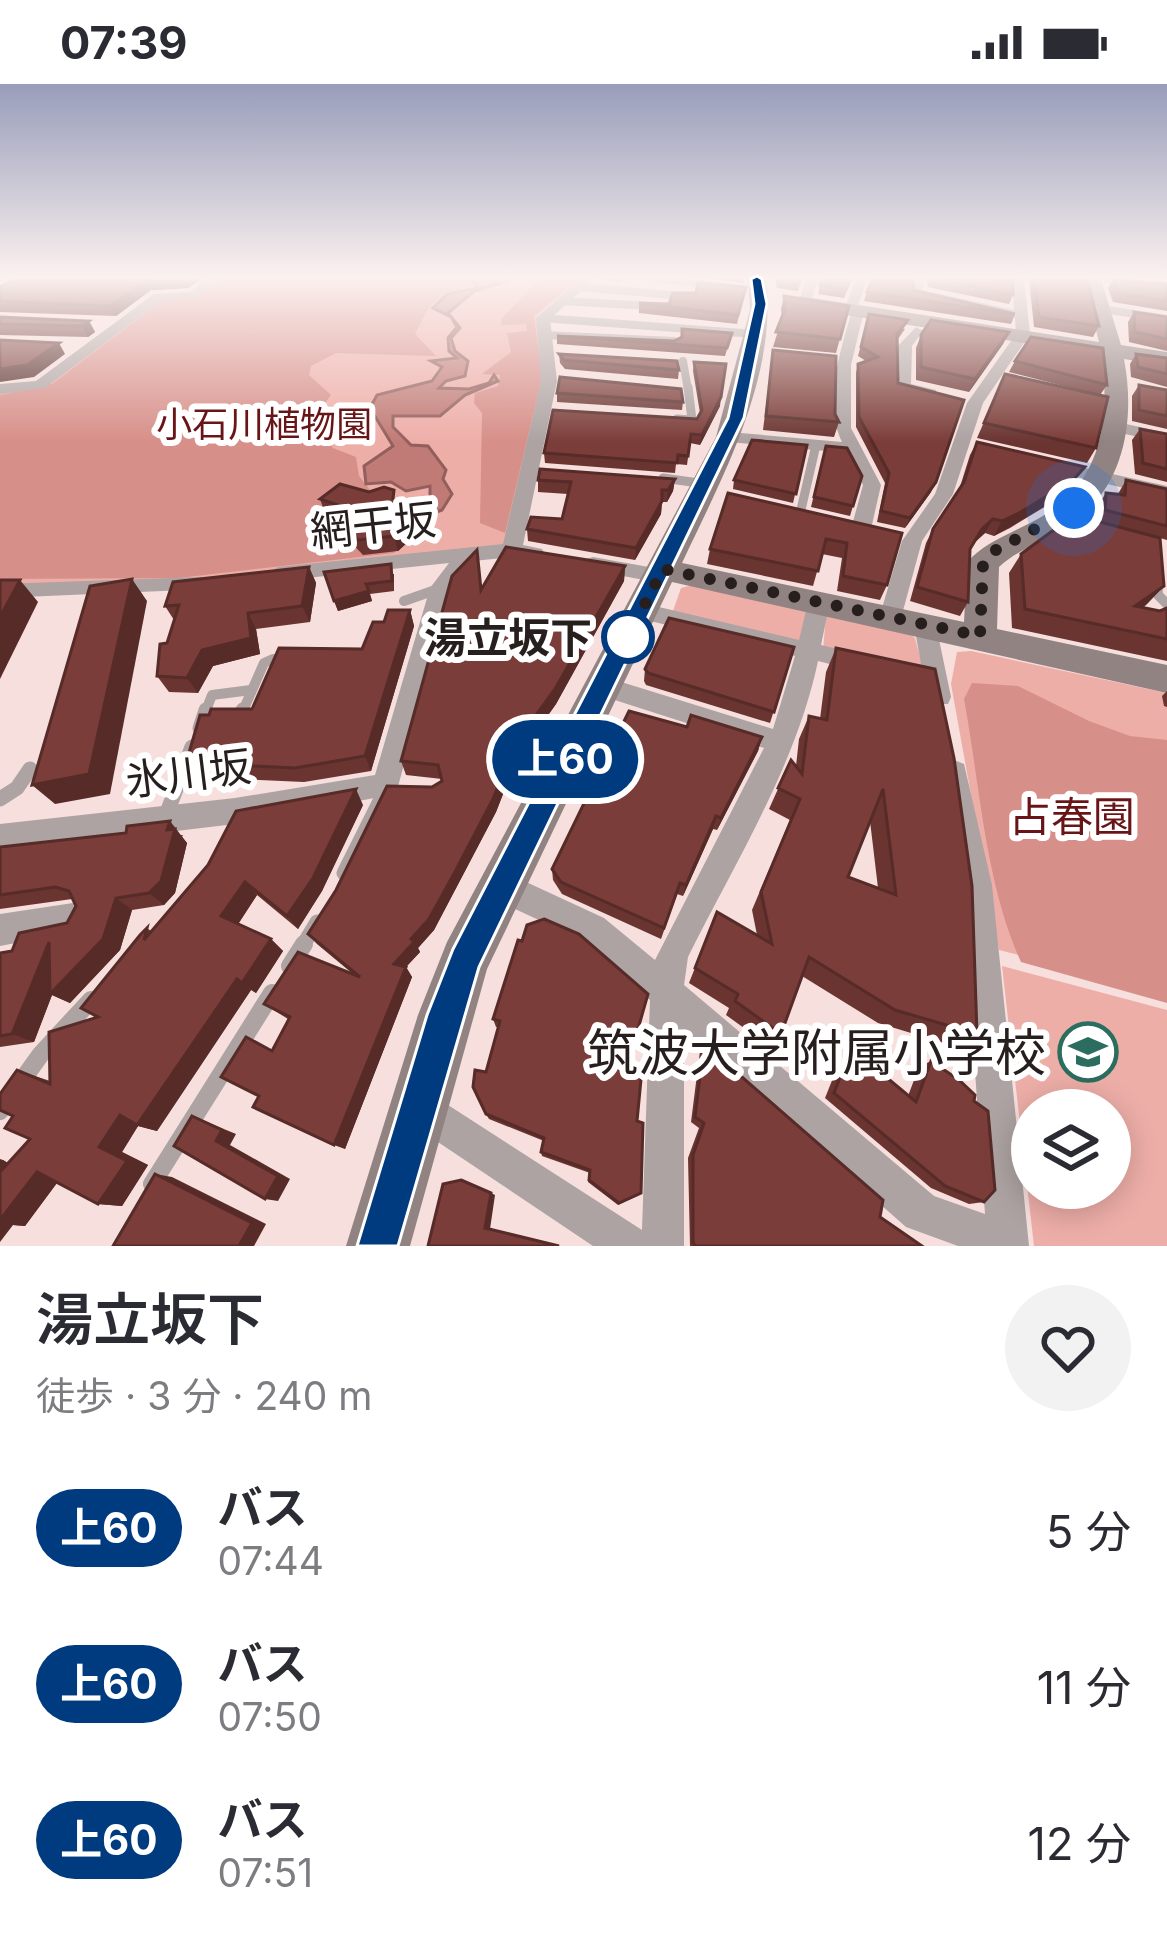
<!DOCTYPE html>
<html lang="ja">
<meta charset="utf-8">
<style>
:root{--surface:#fff;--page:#f2f2f3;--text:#2b2b33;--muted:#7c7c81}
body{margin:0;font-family:Inter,"Noto Sans JP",sans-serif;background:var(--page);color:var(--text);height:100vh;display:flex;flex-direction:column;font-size:45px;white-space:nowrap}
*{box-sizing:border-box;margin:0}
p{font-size:39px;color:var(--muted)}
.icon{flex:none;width:66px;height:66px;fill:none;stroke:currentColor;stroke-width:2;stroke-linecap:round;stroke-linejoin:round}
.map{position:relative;height:1162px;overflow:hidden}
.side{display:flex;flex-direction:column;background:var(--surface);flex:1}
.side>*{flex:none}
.badge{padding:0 24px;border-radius:39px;font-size:42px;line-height:78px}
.fabs{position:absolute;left:1011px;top:1005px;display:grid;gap:24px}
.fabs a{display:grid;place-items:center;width:120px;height:120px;border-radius:50%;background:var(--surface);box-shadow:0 6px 30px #0003;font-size:60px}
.you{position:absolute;width:60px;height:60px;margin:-30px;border:9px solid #fff;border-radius:50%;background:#1a73e8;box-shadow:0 0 0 18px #1a73e833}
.map>.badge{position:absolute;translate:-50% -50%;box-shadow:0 0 0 6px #fff}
.round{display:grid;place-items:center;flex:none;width:126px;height:126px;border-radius:63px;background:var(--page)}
.overview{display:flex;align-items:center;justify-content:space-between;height:204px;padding:0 36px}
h1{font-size:57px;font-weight:600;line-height:90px}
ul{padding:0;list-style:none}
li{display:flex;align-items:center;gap:36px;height:156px;padding:0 36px}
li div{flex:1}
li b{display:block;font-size:45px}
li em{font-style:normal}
li .badge{min-width:132px;font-weight:700;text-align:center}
.status{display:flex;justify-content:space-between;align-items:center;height:84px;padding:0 60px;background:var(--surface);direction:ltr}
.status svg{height:33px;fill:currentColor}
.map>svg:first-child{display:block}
.green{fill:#eeaea8;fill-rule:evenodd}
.forest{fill:#d78f89}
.water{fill:#c17b76;stroke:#935f5c;stroke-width:3}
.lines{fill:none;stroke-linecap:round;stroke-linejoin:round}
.lane-far4{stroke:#ada3a2;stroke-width:8}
.lane-far3{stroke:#ada3a2;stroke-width:9}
.lane-far2{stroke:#ada3a2;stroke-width:10}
.lane-far1{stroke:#ada3a2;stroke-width:15}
.lane{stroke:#ada3a2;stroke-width:18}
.street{fill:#ada3a2;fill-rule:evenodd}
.secondary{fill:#918381;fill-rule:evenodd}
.wall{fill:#6a3431;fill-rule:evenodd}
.shaded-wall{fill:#562b28}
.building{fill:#7b3d39;stroke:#562b28;stroke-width:3;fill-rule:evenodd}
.line{fill:#003b80;stroke:#fff;stroke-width:3}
.walk{stroke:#271f1e;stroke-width:12;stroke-dasharray:0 21.6}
.stop-dot{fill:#fff;stroke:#003b80;stroke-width:6}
.labels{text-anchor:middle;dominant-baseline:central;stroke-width:12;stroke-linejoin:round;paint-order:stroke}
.far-park-label{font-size:36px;fill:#691517;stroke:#fff}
.street-label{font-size:42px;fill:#271f1e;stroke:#fff}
.stop-label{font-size:42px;font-weight:bold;fill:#271f1e;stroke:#fff;text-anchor:end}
.park-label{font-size:42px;fill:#691517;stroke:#fff}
.near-poi-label{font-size:51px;fill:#271f1e;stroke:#fff;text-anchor:end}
</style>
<div class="status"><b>07:39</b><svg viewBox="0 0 49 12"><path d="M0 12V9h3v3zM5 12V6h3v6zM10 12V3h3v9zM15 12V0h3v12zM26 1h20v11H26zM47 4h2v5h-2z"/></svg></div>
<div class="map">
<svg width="1167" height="1162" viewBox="0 0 1167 1162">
<rect width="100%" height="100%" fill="#f6dfdc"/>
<g class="green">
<polygon points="219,195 582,195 537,232 545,294 508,460 176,497 0,503 0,308 44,301 160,214 194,213"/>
<polygon points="700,499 799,520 807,529 800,560 672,530 681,504"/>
<polygon points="826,531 901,543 915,554 925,592 823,567"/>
<polygon points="971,567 1167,609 1167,909 999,866 951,600 957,568"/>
<path d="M 1002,882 L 1167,926 L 1167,1162 L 1034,1162 ZM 1032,1026 L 1110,1026 L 1110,1104 L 1032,1104 Z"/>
</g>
<g class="forest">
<polygon points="224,195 470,195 474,201 446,208 428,225 415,250 436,272 336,269 311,282 309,291 331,311 312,337 333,364 356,373 359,392 375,412 344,409 315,433 350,445 338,452 350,463 374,451 399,460 394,469 179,494 0,495 0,311 52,300 163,216 198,214"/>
<polygon points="540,195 579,195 534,232 542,293 505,449 480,439 482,329 474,319 475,309 498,302 500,291 482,290 511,268 507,249 527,247 526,240 501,241 502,234"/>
<path d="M 972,599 L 1018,602 L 1089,637 L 1130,652 L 1167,656 L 1167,919 L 1021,878 C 985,799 980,701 964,615 Z"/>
</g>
<polygon class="water" points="472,195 515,195 474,207 448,229 460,244 451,254 455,267 468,277 465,292 446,297 439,304 469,305 489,299 494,291 498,297 465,311 440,332 393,332 393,343 411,361 428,362 446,386 443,395 452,410 442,426 429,431 421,423 430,418 430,402 406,407 391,398 366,400 364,382 393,362 370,324 377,311 432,297 442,283 431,277 457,274 449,267 448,254 457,243 451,233 433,224 447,210 477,204"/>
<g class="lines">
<g class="lane-far4">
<polyline points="578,203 685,212"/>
<polyline points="563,217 651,222"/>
<polyline points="543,234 755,250"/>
<polyline points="543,251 674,257"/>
<polyline points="683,277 688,306"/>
</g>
<g class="lane-far3">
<polyline points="677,335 692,336 688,303"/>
<polyline points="663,394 706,400"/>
<polyline points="800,430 816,361"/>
</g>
<g class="lane-far2">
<polyline points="1157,495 1158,511 1167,520"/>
<polyline points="404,517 441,504"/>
<polyline points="205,629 212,611 251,606"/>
<polyline points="242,629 264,579 273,575"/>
</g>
<g class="lane-far1">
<polyline points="241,631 243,626"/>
<polyline points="200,644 206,626"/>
<polyline points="0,715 17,704 30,685"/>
<polyline points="165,734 192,663"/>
<polyline points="344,789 388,701"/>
<polyline points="302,863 317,838"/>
</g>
<g class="lane">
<polyline points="290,882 304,860"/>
<polyline points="0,1027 41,970 91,916"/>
<polyline points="152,1100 272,909"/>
</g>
<g class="street">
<polygon points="207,195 221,195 197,215 161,217 45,304 0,310 0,300 36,297 154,210 190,208"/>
<polygon points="581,195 594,195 550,235 557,297 523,461 542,465 545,470 535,477 512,473 473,477 451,505 396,710 235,740 0,768 0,740 235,714 375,691 430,504 449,479 278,497 267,490 278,483 503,460 541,297 536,234"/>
<polygon points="624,195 684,195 735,202 729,206"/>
<polygon points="806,195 818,195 811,218 805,222 799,218"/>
<path d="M 856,195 L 868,195 L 857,223 L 864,227 L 851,281 L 851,344 L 881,401 L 871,445 L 861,451 L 851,445 L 863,401 L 847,369 L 729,358 L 721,353 L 729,348 L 842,358 C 823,320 840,268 851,230 L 844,226 Z"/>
<polygon points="914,195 926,195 922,206 1014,226 1012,195 1024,195 1030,250 983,319 953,410 922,457 901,534 890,542 879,534 902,457 935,410 967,319 1016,250 1015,234 911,211"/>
<polygon points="1100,195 1167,198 1167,206 1106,199"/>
<polygon points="1101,221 1167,231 1167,239 1096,228 1095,225"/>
<polygon points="916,243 923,247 912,262 911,300 936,306 936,312 895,303 898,262"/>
<polygon points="1117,338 1167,349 1167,359 1111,347 1111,339"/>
<polygon points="1053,377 1167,402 1167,414 1047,386 1047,378"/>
<polygon points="593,473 660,485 671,492 660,499 586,485 583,480 586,475"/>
<polygon points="201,493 212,500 209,505 0,514 0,500"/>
<path d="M 819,510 L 830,518 L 821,561 L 869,573 L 873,579 L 861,588 L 818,577 C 796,682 735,778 688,873 L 684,901 L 934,1112 L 985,1130 L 962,801 L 940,688 L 944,680 L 954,676 L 964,680 L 992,801 L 1029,1162 L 958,1162 L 906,1143 L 684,947 L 684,1162 L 593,1162 L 405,1036 L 399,1023 L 405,1010 L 418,1004 L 431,1010 L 642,1146 L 650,916 L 582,856 L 489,813 L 485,802 L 489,791 L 500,787 L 511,791 L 604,834 L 655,876 L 764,664 L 593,609 L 590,602 L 593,595 L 602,592 L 773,645 L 795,572 L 642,535 L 631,527 L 642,519 L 799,556 L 808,518 Z"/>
<polygon points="925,533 936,541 951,613 948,620 930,620 927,613 914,541"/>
<polygon points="73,819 84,824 89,835 84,846 0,862 0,830"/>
</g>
<path class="secondary" d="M 748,195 L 766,195 C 778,292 722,394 682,479 L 964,538 L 967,480 L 972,473 C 994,453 1021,446 1046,430 C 1102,396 1111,332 1101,271 L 800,224 L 790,218 L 800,212 L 1099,258 L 1083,195 L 1101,195 L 1121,261 L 1167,268 L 1167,282 L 1124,275 C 1136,338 1124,408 1065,444 C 1043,458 1018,465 999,483 L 997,545 L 1167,581 L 1167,609 L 672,498 L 487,885 L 410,1162 L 346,1162 L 418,931 L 447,858 L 716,353 L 750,226 Z"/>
</g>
<g class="wall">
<polygon points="598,195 622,195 621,198"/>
<polygon points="714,195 744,195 744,199"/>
<polygon points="775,195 802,195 798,207 777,204"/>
<polygon points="852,195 844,214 818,210 820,201"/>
<polygon points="871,195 913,206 1015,230 1011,240 864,217"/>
<polygon points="927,195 1013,195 1013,211 1009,220 928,203"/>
<polygon points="1029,195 1087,195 1099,242 1093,253 1034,243"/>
<polygon points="1113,195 1167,200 1167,227 1113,218 1108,204"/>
<polygon points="0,203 188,204 151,206 116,232 0,228"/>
<polygon points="746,203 737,240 639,229 639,219 669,220 696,209"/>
<polygon points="784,212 849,222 836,269 773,263 782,234 781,225"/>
<polygon points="1134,228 1167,233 1167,267 1129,258 1128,238"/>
<polygon points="869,230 905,245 898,255 898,299 931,408 905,444 877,438 885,399 856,343 856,289 858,280 866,277 858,272"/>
<polygon points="0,233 89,237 95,248 88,253 0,251"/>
<polygon points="682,245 732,249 725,272 557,260 557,252 674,257 681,253"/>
<polygon points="1009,248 1003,260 969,308 916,296 916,264 921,251"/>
<polygon points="773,266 835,330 839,338 834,353 763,346"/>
<polygon points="559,270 679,286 678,295 565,285 560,279"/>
<polygon points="1136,270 1167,274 1167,303 1131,293 1130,280"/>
<polygon points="1015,277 1107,301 1100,311 1096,364 1087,379 977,354 1005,290 1091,309 1009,288"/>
<polygon points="694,278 720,322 700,361 690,359 687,381 676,380 675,389 545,379 544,369 697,335 700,329 693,287"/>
<polygon points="1139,301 1167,306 1167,345 1132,337 1132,312"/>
<polygon points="557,309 683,318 682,326 557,318"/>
<polygon points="1140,345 1167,350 1167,398 1135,390 1132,356"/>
<polygon points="977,358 1085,383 1064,411 1010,444 994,452 985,449 974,459 970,465 968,518 960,532 910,517 926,459 933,445 959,406 970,371"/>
<polygon points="807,361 793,419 733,405 734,396"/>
<polygon points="826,362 862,392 850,432 811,423"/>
<polygon points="675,395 673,407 667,418 662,418 661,430 635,476 528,457 527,445 562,435 568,410 538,408 538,396"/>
<polygon points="1126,396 1167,405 1167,456 1160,454 1164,502 1143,524 1160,527 1167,524 1167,577 1012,544 1009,489 1021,470 1097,437 1098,421 1106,409 1118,410"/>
<polygon points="320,415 396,416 429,439 398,467 363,471 345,452 340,437 342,435 325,429"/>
<polygon points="902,449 887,501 880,516 837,507 842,474 822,470 813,502 707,480 710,465"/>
<polygon points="625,482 624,497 556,620 536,648 528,646 496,728 434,846 418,864 420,868 406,883 412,893 345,1065 259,1012 272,967 288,935 264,920 353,890 317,860 308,850 432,703 442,697 442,695 406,691 401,677 482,504"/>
<polygon points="309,483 316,499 310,538 256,545 260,570 213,582 198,609 169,608 157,592 174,536 165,522"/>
<polygon points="324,488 394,490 394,507 370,510 372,517 338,527"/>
<polygon points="410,526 414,542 371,687 304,698 198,693 186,679 252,625 362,565 384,538"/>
<polygon points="794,563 770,639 646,601 644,597 645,585"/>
<path d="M 836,564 L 977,950 L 954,962 L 878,939 L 802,892 L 781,950 L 769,962 L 726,931 L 729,924 L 689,899 L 717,828 L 757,851 L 752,826 L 790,736 L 769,725 L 791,676 L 796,682 L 799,655 L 809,632 L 820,635 L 826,588 ZM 870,737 L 878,804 L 848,793 Z"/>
<polygon points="1167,607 1167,623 1164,622 1162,612"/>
<polygon points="687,643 762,653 758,667 717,746 713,745 683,812 677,810 661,855 562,810 553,796 552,785"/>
<polygon points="363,721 322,807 298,845 257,811 238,840 271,855 283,867 256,909 251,906 157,1047 138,1042 122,1068 148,1081 122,1122 98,1120 57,1099 25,1142 13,1141 3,1076 9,1080 30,1055 13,1032 17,986 50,997 98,933 147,844 151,847"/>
<polygon points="183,751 182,753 187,759 175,809 164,821 132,826 120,866 70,919 52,911 34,958 0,963 0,869 12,867 67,839 76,822 72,815 0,825 0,763"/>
<polygon points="493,935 628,980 637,1037 639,1111 618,1121 588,1098 590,1089 542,1072 541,1068 544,1057 489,1035 486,1030 486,988 499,943 496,943"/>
<polygon points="704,960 880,1133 922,1162 690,1162 688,1074 699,1044 691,1038 700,967"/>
<polygon points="862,973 908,1012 919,983 931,977 974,1017 984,1118 969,1120 931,1104 825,1014 835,989 844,983 849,987 852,979"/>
</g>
<g class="shaded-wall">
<polygon points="202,195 188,204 151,206 116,232 110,222 147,196"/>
<polygon points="89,237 95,248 88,253 82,242"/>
<polygon points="1009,248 1003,260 969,308 975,295"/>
<polygon points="59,259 65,270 34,293 0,298 0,285"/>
<polygon points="721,313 720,322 700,361 702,351"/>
<polygon points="1085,383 1064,411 994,452 1002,437"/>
<polygon points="675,395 673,407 667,418 668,406"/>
<polygon points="936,398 931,408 905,444 910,434"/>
<polygon points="662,417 661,430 635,476 636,464"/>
<polygon points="426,425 429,439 398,467 394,452"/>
<polygon points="993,435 985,449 974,459 982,445"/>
<polygon points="625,482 624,497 556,620 536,648 534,634"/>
<polygon points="309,483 316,499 310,538 302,522"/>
<polygon points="132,495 147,517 110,710 55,720 32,701"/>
<polygon points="20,496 38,518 0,595 0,533"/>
<polygon points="1164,502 1147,520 1119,540 1135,522"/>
<polygon points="369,507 372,517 338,527 334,517"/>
<polygon points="410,526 414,542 371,687 365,672"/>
<polygon points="248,529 256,545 260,570 213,582 198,609 187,594 202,566"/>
<polygon points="526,631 528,646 496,728 434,846 418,864 420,868 406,883 412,893 345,1065 334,1061 394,880"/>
<polygon points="762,653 758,667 717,746 721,734"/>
<polygon points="356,705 363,721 322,807 298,845 287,832"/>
<polygon points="716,732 713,745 683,812 686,801"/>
<polygon points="170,737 187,759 175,809 164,821 149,809"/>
<polygon points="245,798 257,811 235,845 221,832"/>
<polygon points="116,814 132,826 120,866 70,919 52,911 34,958 12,950 49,858"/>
<polygon points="271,855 283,867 256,909 242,899"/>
<polygon points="237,895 251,906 157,1047 138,1042 122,1068 148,1081 122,1122 98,1120 99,1063 120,1031"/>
<polygon points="192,1032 236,1050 230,1061 290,1095 278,1117 265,1115"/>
<polygon points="0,1075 3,1076 29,1092 0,1088"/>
<polygon points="37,1088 62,1092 25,1142 13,1141 0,1158 0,1135"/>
<polygon points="155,1090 172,1093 266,1140 254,1162 239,1162"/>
<polygon points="491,1109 495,1111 490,1145 485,1144"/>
</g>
<g class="building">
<polygon points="15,195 157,195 147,196 110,222 0,217 0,203"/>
<polygon points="822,195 850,195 846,205 820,201"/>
<polygon points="872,195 913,195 913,206 1015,230 867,208"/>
<polygon points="940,195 1013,195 1013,211"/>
<polygon points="1034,195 1087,195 1099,242 1039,233"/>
<polygon points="1114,195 1167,200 1167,217 1118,209"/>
<polygon points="698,198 746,203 738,231 639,219 669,220 673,209 696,209"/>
<polygon points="784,212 849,222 840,255 776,248 785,225"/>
<polygon points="1134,228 1167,233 1167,255 1135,248"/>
<polygon points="869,230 908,236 897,250 898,299 964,316 936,398 910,434 881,427 889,389 859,333 858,280 878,273 861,263"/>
<polygon points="0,233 89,237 82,242 0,240"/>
<polygon points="931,236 1009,248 975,295 921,283 921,251"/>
<polygon points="682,245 732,249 727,264 557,252 674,257 682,253"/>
<polygon points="1031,253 1103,264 1107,301 1015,277"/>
<polygon points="0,256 59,259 27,281 0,285"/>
<polygon points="773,266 836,272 835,330 839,338 766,332"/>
<polygon points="559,270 677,277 679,286 564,276"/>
<polygon points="1136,270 1167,274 1167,290 1138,283"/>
<polygon points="694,278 726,280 721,313 702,351 691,350 688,372 678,371 677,379 544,369 553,326 697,335 702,326"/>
<polygon points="1005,290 1108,313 1096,364 984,339"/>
<polygon points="560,293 681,305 683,318 557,309"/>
<polygon points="1139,301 1167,306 1167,332 1139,326"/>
<polygon points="1140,345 1167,350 1167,385 1143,379"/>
<polygon points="752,356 807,361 796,410 734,396"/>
<polygon points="977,358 1085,383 1072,397 1019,429 1002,437 993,435 982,445 970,465 968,518 917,503 933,445 964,398"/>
<polygon points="826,362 847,364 862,392 853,422 814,413"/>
<polygon points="540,385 675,395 668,406 662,406 662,417 636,464 527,445 531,433 562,435 571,398 538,396"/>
<polygon points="1126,396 1167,405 1167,442 1105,426 1106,409 1125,411"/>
<polygon points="340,400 369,408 384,403 394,406 393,415 426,425 394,452 358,456 340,437 353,426 320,415"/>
<polygon points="728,409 902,449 887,501 843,492 847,459 826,455 818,487 710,465"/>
<polygon points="1078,432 1160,454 1164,502 1135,522 1160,527 1167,524 1167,555 1025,525 1021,470 1055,445 1066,450"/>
<polygon points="506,463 625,482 555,605 534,634 526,631 493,715 456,786 429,835 411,855 414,858 394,880 406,883 334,1061 253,1023 259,1012 221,993 246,953 272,967 290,933 264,920 298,868 360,893 308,850 336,806 387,702 432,703 442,697 438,681 401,677 452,492 477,466 481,506"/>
<polygon points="391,480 392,497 366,500 369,507 334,517 324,488"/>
<polygon points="309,483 302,522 248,529 251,554 202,566 187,594 157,592 160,560 167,559 179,521 165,522 173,498"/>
<polygon points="132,495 89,690 32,701 90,502"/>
<polygon points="0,496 20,496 0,533"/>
<polygon points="388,526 410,526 365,672 295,684 186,679 200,631 209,631 211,625 252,625 279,564 362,565 373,538 384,538"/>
<polygon points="669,534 794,563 774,628 648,589 645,585"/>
<path d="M 836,564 L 935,585 L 954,674 L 972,802 L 977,950 L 895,926 L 809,873 L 781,950 L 735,917 L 738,910 L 695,884 L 717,828 L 772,860 L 761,808 L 800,715 L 778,704 L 791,676 L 802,690 L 809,632 L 827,636 ZM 883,705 L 896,811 L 848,793 Z"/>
<polygon points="629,627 687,643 691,631 762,653 721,734 716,732 686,801 680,799 664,844 561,798 552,785"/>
<polygon points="356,705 313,794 287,832 245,798 221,832 271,855 242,899 237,895 137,1041 120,1031 99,1063 127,1077 98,1120 37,1088 0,1136 0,1088 30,1055 5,1044 13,1032 0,1026 0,1010 17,986 50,1000 49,948 98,933 81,924 140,851 147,844 144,856 208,781 236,727"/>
<polygon points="170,737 167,746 175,745 161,797 149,809 116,814 103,855 50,910 49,858 12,950 0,952 0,869 12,867 19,849 67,839 76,822 69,807 55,803 0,811 0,763 126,749 127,742"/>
<polygon points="544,835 579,850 648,910 628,980 642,985 637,1037 643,1039 641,1109 619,1119 589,1096 590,1086 541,1068 544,1054 486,1030 473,1003 475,986 486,988 500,937 493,935 518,856 522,857 527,841"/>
<polygon points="704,960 883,1116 880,1133 922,1162 695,1162 693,1158 693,1071 704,1039 695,1033"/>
<polygon points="862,973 916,1018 931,977 959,996 975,1011 974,1017 988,1027 995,1106 984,1118 945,1102 834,1009 844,983 854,991"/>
<polygon points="192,1032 222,1046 216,1057 278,1092 265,1115 174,1062"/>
<polygon points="155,1090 252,1139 239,1162 113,1162"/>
<polygon points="461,1096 491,1109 485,1144 559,1162 428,1162 443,1100"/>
</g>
<linearGradient id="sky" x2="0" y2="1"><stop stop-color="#989dba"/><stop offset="0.54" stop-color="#fbf1ef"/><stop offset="1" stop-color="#fbf1ef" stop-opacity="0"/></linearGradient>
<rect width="1167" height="358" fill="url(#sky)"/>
<polygon class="line" points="757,192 762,195 767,220 744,334 479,883 398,1162 357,1162 427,931 453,865 728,334 754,220 751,195"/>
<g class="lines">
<polyline class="walk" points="628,553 622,565 663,485 980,552 983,480 996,466 1074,424"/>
</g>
<defs>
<symbol id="school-ring" viewBox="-11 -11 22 22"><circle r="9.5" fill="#fff" stroke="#2b6d5e" stroke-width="1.5"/><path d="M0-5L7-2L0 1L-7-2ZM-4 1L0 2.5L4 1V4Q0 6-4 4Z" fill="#2b6d5e"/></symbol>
</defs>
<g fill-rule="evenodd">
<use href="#school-ring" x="1055" y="935" width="66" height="66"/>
</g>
<circle class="stop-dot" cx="628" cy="553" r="24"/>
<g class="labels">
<g class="far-park-label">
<text x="264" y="340">小石川植物園</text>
</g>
<g class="street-label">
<text transform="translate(373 441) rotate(-6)">網干坂</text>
<text transform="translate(188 689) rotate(-7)">氷川坂</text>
</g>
<g class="stop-label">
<text x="592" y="553">湯立坂下</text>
</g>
<g class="park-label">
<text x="1072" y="732">占春園</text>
</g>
<g class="near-poi-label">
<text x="1046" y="968">筑波大学附属小学校</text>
</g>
</g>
</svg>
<div class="fabs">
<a><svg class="icon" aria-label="layers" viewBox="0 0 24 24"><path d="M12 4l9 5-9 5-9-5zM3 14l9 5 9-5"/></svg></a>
</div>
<div class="you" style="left:1074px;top:424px"></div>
<b class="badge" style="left:565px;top:675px;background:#003b80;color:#fff">上60</b>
</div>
<section class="side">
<div class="overview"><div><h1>湯立坂下</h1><p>徒歩 · 3 分 · 240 m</p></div><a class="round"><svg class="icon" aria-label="heart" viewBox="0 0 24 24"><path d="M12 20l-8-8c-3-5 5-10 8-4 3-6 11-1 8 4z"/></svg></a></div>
<ul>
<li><span class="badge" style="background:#003b80;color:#fff">上60</span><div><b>バス</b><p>07:44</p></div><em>5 分</em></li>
<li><span class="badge" style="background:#003b80;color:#fff">上60</span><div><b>バス</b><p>07:50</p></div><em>11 分</em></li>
<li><span class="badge" style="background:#003b80;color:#fff">上60</span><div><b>バス</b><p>07:51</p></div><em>12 分</em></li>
</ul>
</section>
